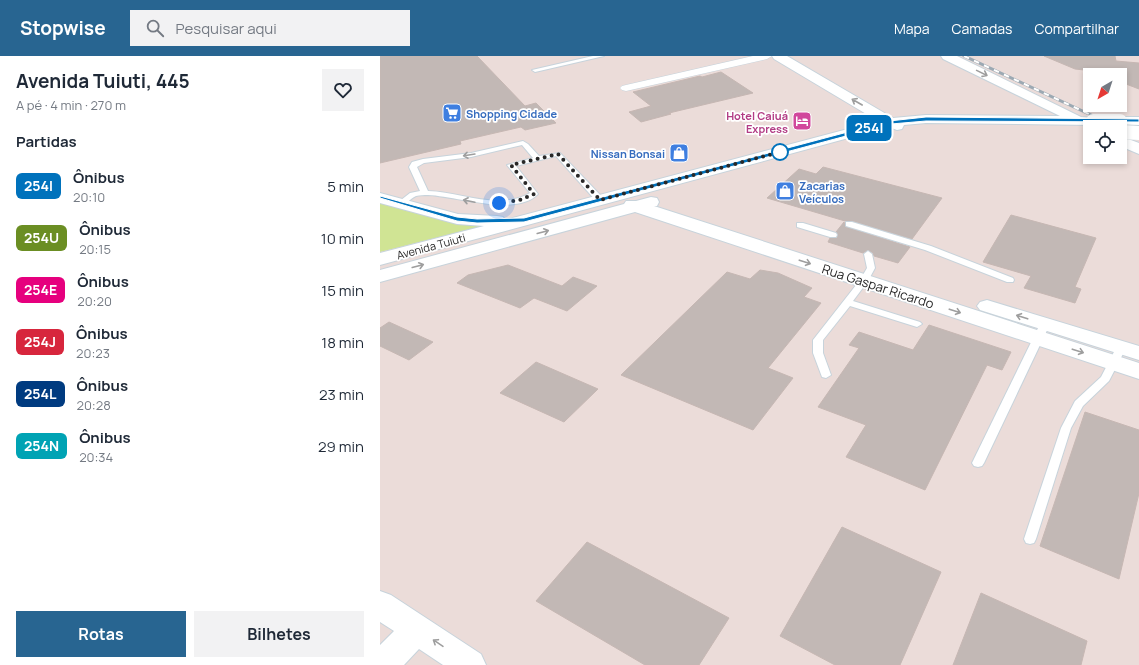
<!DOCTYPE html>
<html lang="pt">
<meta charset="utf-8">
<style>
:root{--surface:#fff;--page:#f2f2f3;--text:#1f2937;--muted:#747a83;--accent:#286591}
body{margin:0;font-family:Manrope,sans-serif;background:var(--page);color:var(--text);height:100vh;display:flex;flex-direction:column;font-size:15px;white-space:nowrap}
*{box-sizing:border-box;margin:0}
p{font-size:13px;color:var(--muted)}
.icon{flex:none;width:22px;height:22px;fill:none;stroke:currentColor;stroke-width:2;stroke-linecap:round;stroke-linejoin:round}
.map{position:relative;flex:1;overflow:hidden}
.drawer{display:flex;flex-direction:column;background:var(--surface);width:380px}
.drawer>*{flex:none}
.badge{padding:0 8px;border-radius:6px;font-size:14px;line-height:26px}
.needle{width:26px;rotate:219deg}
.fabs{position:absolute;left:703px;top:12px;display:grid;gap:8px}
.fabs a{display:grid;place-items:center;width:44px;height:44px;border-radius:0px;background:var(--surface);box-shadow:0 2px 6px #0003;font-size:20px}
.you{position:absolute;width:20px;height:20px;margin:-10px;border:3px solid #fff;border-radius:50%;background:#1a73e8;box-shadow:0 0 0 6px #1a73e833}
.map>.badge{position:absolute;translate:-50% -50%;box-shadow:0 0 0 2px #fff}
h2{padding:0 16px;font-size:15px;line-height:36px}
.round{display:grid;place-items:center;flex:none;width:42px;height:42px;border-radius:0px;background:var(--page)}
.overview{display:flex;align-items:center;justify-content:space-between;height:68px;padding:0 16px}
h1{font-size:19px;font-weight:700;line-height:30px}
.button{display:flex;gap:8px;margin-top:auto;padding:8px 16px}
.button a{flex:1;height:46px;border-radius:0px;background:var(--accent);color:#fff;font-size:16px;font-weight:700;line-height:46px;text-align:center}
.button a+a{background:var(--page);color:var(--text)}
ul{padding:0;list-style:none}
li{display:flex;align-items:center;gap:12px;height:52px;padding:0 16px}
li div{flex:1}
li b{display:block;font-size:15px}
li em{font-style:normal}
li .badge{min-width:44px;font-weight:700;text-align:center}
header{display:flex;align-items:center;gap:24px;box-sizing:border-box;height:56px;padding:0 20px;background:var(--accent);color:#fff}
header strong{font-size:19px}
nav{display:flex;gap:22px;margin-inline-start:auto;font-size:14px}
.search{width:280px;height:36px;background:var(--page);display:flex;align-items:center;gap:10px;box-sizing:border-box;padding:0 14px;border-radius:0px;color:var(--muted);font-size:15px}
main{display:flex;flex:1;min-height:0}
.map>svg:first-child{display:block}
.green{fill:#d0e494}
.building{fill:#c2b8b5;stroke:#c6b7b3}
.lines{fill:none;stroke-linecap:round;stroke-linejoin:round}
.lane-casing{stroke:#c7d3db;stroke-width:2}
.street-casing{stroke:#c7d3db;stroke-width:1}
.secondary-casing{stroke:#c7d3db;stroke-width:2}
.lane{fill:#fff;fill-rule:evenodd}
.street{fill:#fff;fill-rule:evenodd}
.secondary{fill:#fff;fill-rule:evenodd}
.rail-casing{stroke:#9ca9b3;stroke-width:3}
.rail{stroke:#fff;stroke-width:2;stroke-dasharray:5.5;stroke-linecap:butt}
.secondary-bridge-casing{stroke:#c7d3db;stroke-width:14;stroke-linecap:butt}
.secondary-bridge{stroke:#fff;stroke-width:14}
.oneway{stroke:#9e9e9e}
.line{fill:#0072bc;stroke:#fff}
.walk{stroke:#282828;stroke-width:4;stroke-dasharray:0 7.2}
.stop-dot{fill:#fff;stroke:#0072bc;stroke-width:2}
.labels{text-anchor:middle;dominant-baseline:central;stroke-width:3.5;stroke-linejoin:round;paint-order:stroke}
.far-shop-label{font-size:11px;font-weight:bold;fill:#366cbe;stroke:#fff;text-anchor:start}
.far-hotel-label{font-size:11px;font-weight:bold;fill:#b23c85;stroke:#fff;text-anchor:end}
.far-street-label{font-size:11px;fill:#282828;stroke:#fff}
.street-label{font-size:13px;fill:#282828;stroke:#fff}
</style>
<header>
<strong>Stopwise</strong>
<div class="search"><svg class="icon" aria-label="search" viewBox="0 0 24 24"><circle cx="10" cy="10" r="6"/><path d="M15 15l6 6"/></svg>Pesquisar aqui</div>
<nav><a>Mapa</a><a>Camadas</a><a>Compartilhar</a></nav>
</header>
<main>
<section class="drawer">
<div class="overview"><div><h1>Avenida Tuiuti, 445</h1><p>A pé · 4 min · 270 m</p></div><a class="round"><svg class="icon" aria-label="heart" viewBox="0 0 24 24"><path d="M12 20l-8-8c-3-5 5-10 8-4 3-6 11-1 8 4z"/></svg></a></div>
<h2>Partidas</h2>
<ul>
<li><span class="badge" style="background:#0072bc;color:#fff">254I</span><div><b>Ônibus</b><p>20:10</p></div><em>5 min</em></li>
<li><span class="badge" style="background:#6b8e23;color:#fff">254U</span><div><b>Ônibus</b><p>20:15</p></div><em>10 min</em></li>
<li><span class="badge" style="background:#e6007e;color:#fff">254E</span><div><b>Ônibus</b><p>20:20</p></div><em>15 min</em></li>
<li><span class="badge" style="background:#d7263d;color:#fff">254J</span><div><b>Ônibus</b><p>20:23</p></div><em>18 min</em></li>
<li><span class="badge" style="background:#003b80;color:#fff">254L</span><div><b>Ônibus</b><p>20:28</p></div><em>23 min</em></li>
<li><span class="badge" style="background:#00a3b4;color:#fff">254N</span><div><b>Ônibus</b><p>20:34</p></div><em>29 min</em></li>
</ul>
<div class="button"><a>Rotas</a><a>Bilhetes</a></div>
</section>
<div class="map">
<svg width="759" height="609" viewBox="0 0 759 609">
<rect width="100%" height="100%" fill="#ebdcd9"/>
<polygon class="green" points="0,146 83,168 103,170 0,196"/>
<g class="building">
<polygon points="0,0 97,0 145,50 156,47 176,67 145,74 141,71 80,85 81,88 0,107"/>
<polygon points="664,0 735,0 736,5 759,7 759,33 746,28 744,25 740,24 740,19 710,19 704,14 695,13"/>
<polygon points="341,16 373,37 289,57 291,58 261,66 249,56 271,50 253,36 320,20 322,21"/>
<polygon points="443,111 562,142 532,183 472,165 465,165 387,142 419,113 436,118"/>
<polygon points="631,159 716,182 695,231 701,233 695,247 644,232 651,220 603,206"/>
<polygon points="464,166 466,171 530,191 518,207 494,200 493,197 488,194 483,197 448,186 450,182 457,182 458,178 456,176"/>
<polygon points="128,209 182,230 193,221 217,230 187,255 154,242 140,252 77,227 88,219"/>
<polygon points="380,214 398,217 432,232 424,241 441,247 388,312 413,322 373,374 241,319 347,216 370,223"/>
<polygon points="9,266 53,286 29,304 0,290 0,272"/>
<polygon points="549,269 631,296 622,314 607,309 545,434 466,401 486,369 438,351 479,292 469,289 479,276 533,294"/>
<polygon points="156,306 218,333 184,366 120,337"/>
<polygon points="705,356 759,374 759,437 739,523 660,490"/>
<polygon points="462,471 561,516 520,609 455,609 400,580"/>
<polygon points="207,486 349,562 319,609 265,609 156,545"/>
<polygon points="601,537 707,585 701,609 573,609"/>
</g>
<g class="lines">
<defs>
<g id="lane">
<polygon points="213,0 224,0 155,16 152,14"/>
<path d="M 143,85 L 148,88 L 159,100 L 180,97 L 223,142 L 223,146 L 217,146 L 176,100 L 136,110 L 158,138 C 136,161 76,140 48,139 C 44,139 40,139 36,140 C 29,143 25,151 17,150 L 16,148 L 30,137 L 40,135 L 29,111 L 32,106 L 43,103 L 91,97 ZM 142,89 L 153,102 L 127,109 L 150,137 C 118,155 81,136 48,135 L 37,111 L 44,107 L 91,101 Z"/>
<polygon points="466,166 472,166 551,190 633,222 634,224 633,226 627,226 545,194 466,170"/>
<polygon points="417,167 423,167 456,177 457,179 456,181 450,181 417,171"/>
<polygon points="488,195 492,198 495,212 488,225 473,245 540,266 542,268 537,271 470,250 443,284 443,297 451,319 446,322 442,321 433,297 433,284 480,224 487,212 484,198"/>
<polygon points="665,265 670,268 604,407 602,410 598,411 594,410 592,407 660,268"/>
<polygon points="741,289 746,292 729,325 703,350 691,372 656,483 654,487 650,488 646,487 644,483 681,372 695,345 721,321 736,292"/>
</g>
<polygon id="street" points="373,0 392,0 387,3 246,35 242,34 240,32 242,30 246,29"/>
<g id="secondary">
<polygon points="392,0 407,0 513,62 546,59 680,60 563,3 561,0 577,0 701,61 718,62 720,65 718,68 713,69 546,67 524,69 522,73 517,74 509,71 0,209 0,197 104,170 77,168 0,147 0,137 78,158 117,160 123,161 125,164 498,65 394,3"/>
<polygon points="740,61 759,61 759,69 735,68 733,65 735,62"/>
<polygon points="740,80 759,87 759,98 740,90"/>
<polygon points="271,141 277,142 279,146 277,150 274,150 759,307 759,323 255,156 0,226 0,214 244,148 246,145 256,145"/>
<polygon points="607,244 759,290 759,304 600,254 597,250 600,246"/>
<polygon points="0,535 11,539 101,598 106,609 63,609 39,593 24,609 0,609 0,589 14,575 0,566"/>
</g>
</defs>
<use href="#lane" class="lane-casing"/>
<use href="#street" class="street-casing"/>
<use href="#secondary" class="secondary-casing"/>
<use href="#lane" class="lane"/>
<use href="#street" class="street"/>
<use href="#secondary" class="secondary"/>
<defs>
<g id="rail">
<polyline points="584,0 737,71"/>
<polyline points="740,72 759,81"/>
</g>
</defs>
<use href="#rail" class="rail-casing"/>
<use href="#rail" class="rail"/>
<defs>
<g id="secondary-bridge">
<polyline points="713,65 740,65"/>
<polyline points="740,76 759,77"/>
</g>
</defs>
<use href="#secondary-bridge" class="secondary-bridge-casing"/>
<use href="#secondary-bridge" class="secondary-bridge"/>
</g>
<defs><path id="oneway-shaft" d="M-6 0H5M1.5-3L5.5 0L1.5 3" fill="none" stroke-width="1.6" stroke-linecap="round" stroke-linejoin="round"/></defs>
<g class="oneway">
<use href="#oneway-shaft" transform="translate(602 17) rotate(26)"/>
<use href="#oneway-shaft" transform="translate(477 46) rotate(-150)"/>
<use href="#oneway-shaft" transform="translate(89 99) rotate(171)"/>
<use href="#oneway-shaft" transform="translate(89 145) rotate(-168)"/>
<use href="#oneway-shaft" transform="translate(163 176) rotate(-15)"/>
<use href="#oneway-shaft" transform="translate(425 206) rotate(18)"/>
<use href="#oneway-shaft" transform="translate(38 210) rotate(-15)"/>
<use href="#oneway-shaft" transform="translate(575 255) rotate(18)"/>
<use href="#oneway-shaft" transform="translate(642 261) rotate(-162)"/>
<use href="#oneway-shaft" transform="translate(698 295) rotate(18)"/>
<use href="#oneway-shaft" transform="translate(58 587) rotate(-146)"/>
</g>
<polygon class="line" points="546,61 759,63 759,66 546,65 511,68 144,166 97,167 77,165 0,142 0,140 77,161 97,163 144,162 509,65"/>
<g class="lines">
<polyline class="walk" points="119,147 140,144 154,138 131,109 178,98 220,144 400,96"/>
</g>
<defs>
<symbol id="supermarket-square" viewBox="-11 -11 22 22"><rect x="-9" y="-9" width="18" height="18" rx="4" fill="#3f7fe0" stroke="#fff"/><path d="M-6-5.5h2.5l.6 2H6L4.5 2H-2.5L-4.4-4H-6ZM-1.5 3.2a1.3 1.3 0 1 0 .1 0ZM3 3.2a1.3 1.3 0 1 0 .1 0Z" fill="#fff"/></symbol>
<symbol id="hotel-square" viewBox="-11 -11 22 22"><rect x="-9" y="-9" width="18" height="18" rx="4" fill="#d1479c" stroke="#fff"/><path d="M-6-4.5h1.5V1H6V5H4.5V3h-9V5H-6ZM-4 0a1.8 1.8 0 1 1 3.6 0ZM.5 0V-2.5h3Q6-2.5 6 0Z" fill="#fff"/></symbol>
<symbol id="shop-square" viewBox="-11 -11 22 22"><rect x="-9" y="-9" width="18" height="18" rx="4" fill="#3f7fe0" stroke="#fff"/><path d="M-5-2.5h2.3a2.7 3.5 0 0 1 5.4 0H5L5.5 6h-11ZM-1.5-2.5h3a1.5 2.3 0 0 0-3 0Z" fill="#fff"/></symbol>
</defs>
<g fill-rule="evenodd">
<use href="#supermarket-square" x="61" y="46" width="22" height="22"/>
<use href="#hotel-square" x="411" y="54" width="22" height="22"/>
<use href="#shop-square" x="288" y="86" width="22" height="22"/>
<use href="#shop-square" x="394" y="124" width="22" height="22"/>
</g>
<circle class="stop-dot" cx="400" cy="96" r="8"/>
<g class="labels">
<g class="far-shop-label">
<text x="86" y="57">Shopping Cidade</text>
<text x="285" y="97" text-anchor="end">Nissan Bonsai</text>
<text x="419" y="129">Zacarias<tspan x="419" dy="13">Veículos</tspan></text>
</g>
<g class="far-hotel-label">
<text x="408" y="59">Hotel Caiuá<tspan x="408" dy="13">Express</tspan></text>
</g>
<g class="far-street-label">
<text transform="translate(51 190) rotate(-15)">Avenida Tuiuti</text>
</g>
<g class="street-label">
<text transform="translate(498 230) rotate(18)">Rua Gaspar Ricardo</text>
</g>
</g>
</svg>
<div class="fabs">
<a><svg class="needle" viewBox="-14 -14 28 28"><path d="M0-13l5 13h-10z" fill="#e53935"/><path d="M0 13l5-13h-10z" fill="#747a83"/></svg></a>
<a><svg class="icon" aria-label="locate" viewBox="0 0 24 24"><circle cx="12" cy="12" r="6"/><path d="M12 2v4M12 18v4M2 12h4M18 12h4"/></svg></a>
</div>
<div class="you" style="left:119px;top:147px"></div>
<b class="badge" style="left:489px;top:72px;background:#0072bc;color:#fff">254I</b>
</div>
</main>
